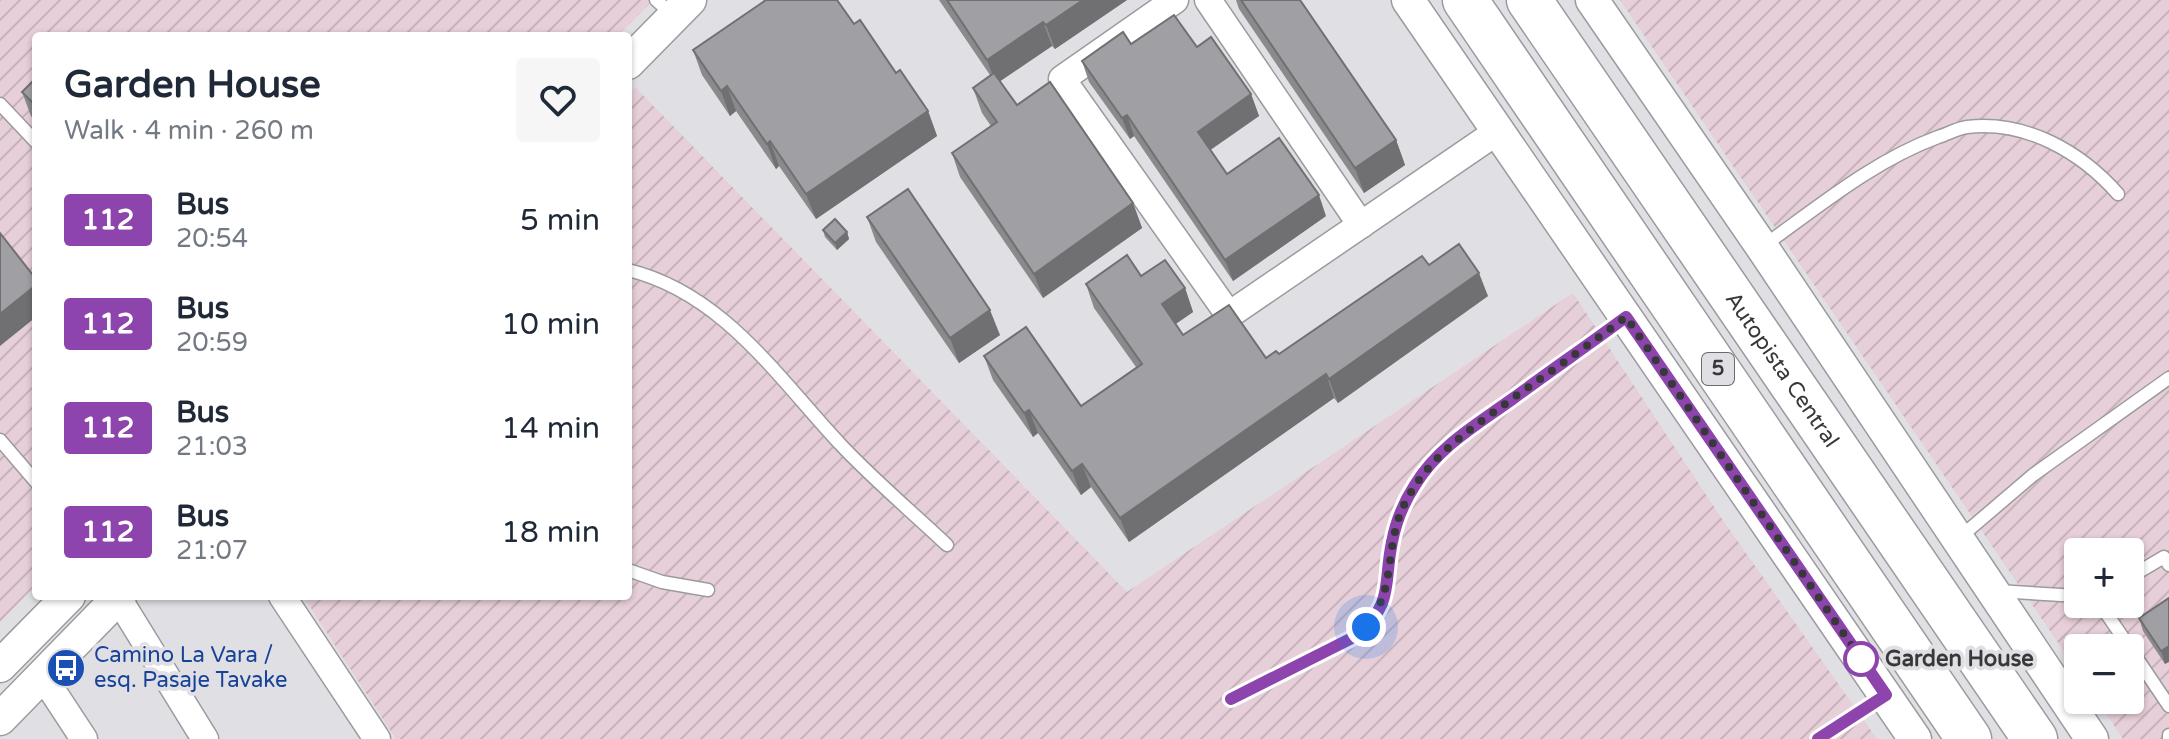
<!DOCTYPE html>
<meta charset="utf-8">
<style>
:root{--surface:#fff;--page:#f6f6f7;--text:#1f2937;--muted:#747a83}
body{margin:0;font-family:"Varela Round",sans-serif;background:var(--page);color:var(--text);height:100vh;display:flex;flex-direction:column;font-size:30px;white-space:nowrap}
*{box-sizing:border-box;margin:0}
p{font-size:26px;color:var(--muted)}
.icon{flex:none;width:44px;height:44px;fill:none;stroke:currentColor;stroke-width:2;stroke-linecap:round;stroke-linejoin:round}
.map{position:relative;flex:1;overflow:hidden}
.panel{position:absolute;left:32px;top:32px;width:600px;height:568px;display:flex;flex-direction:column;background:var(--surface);border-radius:8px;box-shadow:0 2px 6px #0004}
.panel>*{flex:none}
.badge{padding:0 16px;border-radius:6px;font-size:28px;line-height:52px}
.buttons{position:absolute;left:2064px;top:538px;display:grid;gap:16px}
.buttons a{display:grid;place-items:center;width:80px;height:80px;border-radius:8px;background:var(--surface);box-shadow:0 2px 6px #0004;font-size:40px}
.you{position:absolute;width:40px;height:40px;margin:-20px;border:6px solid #fff;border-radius:50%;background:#1a73e8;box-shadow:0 0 0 12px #1a73e833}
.map>.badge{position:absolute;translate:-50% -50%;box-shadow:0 0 0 4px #fff}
.round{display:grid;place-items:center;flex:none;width:84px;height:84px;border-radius:8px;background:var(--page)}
.head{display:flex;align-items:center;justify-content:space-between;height:136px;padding:0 32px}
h1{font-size:38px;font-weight:800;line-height:60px}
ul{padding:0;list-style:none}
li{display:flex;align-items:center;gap:24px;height:104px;padding:0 32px}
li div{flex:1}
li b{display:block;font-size:30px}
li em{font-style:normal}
li .badge{min-width:88px;font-weight:700;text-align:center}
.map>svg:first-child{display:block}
.industrial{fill:url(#industrial-furrows);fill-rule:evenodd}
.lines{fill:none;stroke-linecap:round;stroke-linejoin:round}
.service-casing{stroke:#9b9b9f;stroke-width:15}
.minor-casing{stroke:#9b9b9f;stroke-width:29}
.tertiary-casing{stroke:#9b9b9f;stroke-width:35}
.motorway-casing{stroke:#9b9b9f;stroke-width:47}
.service{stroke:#fff;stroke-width:12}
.minor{stroke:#fff;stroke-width:26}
.tertiary{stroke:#fff;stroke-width:32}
.motorway{stroke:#fff;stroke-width:44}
.wall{fill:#8a8a8d}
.shaded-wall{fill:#707073}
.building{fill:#a0a0a4;stroke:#707073;stroke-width:2}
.line-casing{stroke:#fff;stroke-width:18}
.line{stroke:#8e44ad;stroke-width:12}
.walk{stroke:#38383a;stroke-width:8;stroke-dasharray:0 14.4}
.stop-dot{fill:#fff;stroke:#8e44ad;stroke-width:4}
.labels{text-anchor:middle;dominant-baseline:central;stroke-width:8;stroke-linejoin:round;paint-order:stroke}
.shield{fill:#e0dfe4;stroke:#6a6a6d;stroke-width:2}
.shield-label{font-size:20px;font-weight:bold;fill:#38383a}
.street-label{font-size:22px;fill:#38383a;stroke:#e0dfe4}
.transit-label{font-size:22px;fill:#164399;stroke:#e0dfe4;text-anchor:start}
.stop-label{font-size:22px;font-weight:bold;fill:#38383a;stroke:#e0dfe4;text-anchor:start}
</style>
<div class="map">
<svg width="2169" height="739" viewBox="0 0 2169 739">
<defs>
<pattern id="industrial-furrows" width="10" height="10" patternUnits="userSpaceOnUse" patternTransform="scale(2)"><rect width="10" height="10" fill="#e7cfd9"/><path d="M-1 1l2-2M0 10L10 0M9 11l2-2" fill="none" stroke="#c7b2bb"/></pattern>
</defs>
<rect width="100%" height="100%" fill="#e0dfe4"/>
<g class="industrial">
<polygon points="0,0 654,0 618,36 36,36 36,585 0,622"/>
<path d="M 1620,0 L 2169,0 L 2169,739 L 2123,739 L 2097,700 L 2130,700 L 2130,648 L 2078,648 L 2078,672 ZM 2078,552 L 2130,552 L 2130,604 L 2078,604 Z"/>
<polygon points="635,87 1127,592 1573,293 1722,519 1877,739 396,739 303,596 628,596 628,94"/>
</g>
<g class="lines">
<defs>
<g id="service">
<polyline points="656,0 674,16"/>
<polyline points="0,104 36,142"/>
<path d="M 1762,247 C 1818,207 1873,161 1938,137 C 1948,134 1958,128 1967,127 C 2026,120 2081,152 2118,194"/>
<path d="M 628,270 C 723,293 778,378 841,445 C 874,480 912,512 947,545"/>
<polyline points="0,440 36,482"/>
<polyline points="1958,539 2033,475 2169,378"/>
<polyline points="628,570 662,582 708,590"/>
<polyline points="2130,577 2164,557 2169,565"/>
<polyline points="1997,591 2078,596"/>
<polyline points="2100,604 2130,648"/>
<polyline points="2130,648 2169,706"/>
<path d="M 1231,699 L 1356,636 C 1394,604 1383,584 1392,542 C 1396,521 1405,499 1417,481 C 1441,447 1476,425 1509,401 C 1547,374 1586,346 1624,319"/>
<polyline points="1818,739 1883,697"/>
<polyline points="2169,739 2169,735"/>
</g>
<g id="minor">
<polyline points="1175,0 1062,79 1229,315 1498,131"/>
<polyline points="1208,0 1361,225"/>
<polyline points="282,596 377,739"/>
<polyline points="118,598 205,739"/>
<polyline points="42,675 84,739"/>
</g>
<g id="tertiary">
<polyline points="1408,0 1915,739"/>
<polyline points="1592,0 1762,247 2092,739"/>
<polyline points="628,63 690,0"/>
<polyline points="0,666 69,596"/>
<polyline points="0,719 120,596"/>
</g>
<g id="motorway">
<polyline points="1465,0 1969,739"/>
<path id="s1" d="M 1529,0 L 2035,739"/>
</g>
</defs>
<use href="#service" class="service-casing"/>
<use href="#minor" class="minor-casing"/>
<use href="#tertiary" class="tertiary-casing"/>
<use href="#motorway" class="motorway-casing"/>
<use href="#service" class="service"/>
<use href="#minor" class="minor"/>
<use href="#tertiary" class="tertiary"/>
<use href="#motorway" class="motorway"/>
</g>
<g class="wall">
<polygon points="939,0 1127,0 1055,49 1052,46 1000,81 1017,105 1133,203 1142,228 1043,298 960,177 952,153 991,126 982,113 973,88 990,75"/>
<polygon points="1236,0 1300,0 1396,140 1405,165 1364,193 1239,9"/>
<polygon points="854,24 928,111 937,136 816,219 779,166 776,169 736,111 730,116 702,75 693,50"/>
<polygon points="1131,44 1197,47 1251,94 1259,116 1210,150 1227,174 1326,216 1233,281 1134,136 1130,139 1089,82 1082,61"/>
<polygon points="36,78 36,122 31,116 22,92"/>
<polygon points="867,217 1000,335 959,363 876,242"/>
<polygon points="823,230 847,232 849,239 837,250 825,237"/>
<polygon points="1429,265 1488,296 1338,403 1334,398 1129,542 1091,487 1081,495 1038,433 1033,437 993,380 984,356 1081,406 1136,367 1094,308 1086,284 1141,276 1185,288 1193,312 1175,324 1183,335 1266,358 1279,354"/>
<polygon points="2169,598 2165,664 2143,631 2139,618"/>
</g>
<g class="shaded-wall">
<polygon points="1083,0 1127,0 1055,49 1046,25"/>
<polygon points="1043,22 1052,46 996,84 987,60"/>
<polygon points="727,86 736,111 730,116 721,91"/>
<polygon points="1251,94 1259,116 1206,153 1198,132"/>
<polygon points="928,111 937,136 816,219 806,194"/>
<polygon points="1127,115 1134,136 1130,139 1122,118"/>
<polygon points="1396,140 1405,165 1364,193 1355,168"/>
<polygon points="770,141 779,166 776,169 767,144"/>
<polygon points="1319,195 1326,216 1233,281 1225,260"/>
<polygon points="1133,203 1142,228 1043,298 1034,274"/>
<polygon points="847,232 849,239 837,250 835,243"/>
<polygon points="1479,273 1488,296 1338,403 1329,379"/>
<polygon points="36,285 36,317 0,346 0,314"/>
<polygon points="1185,288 1193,312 1170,328 1162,304"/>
<polygon points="990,310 1000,335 959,363 950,338"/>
<polygon points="1326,374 1334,398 1129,542 1120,518"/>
<polygon points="1029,410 1038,433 1033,437 1024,413"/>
<polygon points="1082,464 1091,487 1081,495 1072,471"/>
<polygon points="2169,646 2169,662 2165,664 2161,651"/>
</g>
<g class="building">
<polygon points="766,0 837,0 854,24 860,20 896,73 900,70 928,111 806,194 770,141 767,144 727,86 721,91 693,50"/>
<polygon points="947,0 1083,0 1046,25 1043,22 987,60"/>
<polygon points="1241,0 1300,0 1396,140 1355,168"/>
<polygon points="1174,15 1197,47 1211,37 1251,94 1198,132 1227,174 1279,138 1319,195 1225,260 1127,115 1122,118 1082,61 1123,32 1131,44"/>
<polygon points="994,73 1017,105 1050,82 1133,203 1034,274 952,153 997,122 973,88"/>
<polygon points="36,78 36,106 22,92"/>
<polygon points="908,189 990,310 950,338 867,217"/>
<polygon points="835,219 847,232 835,243 823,230"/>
<polygon points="0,233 36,279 36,285 0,314"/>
<polygon points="1459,244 1479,273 1329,379 1326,374 1120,518 1082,464 1072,471 1029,410 1024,413 984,356 1026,327 1081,406 1142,364 1086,284 1127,255 1141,276 1165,260 1185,288 1162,304 1183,335 1229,305 1266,358 1276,351 1279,354 1422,256 1429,265"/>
<polygon points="2169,598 2169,646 2161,651 2139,618"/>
</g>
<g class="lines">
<defs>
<path id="line" d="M 1231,699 L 1356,636 C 1395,603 1383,584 1392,542 C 1396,521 1404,502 1415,485 C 1438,447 1476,425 1511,400 C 1549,372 1588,345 1626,317 L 1886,695 L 1818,739"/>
</defs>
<use href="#line" class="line-casing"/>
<use href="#line" class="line"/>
<path class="walk" d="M 1366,627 C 1398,589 1383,544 1406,501 C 1431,453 1474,427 1516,396 C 1553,370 1590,344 1626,317 L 1861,659"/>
</g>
<defs>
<symbol id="bus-disc" viewBox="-11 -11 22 22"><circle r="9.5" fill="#1a4fb4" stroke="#e0dfe4"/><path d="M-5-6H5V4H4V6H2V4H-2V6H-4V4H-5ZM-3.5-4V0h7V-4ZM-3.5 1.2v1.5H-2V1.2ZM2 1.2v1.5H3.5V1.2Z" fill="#fff"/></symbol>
</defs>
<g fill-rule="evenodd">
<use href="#bus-disc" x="44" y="646" width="44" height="44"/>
</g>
<circle class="stop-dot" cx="1861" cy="659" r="16"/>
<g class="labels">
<rect class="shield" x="1702" y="353" width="32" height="32" rx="6"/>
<g class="shield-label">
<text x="1718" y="369">5</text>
</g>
<g class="street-label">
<text stroke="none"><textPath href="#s1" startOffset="448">Autopista Central</textPath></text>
</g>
<g class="transit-label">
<text x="94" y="655">Camino La Vara /<tspan x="94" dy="25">esq. Pasaje Tavake</tspan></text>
</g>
<g class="stop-label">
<text x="1885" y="659">Garden House</text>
</g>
</g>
</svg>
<div class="buttons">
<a>+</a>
<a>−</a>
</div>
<div class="you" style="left:1366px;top:627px"></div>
<section class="panel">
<div class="head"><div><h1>Garden House</h1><p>Walk · 4 min · 260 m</p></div><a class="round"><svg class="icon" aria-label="heart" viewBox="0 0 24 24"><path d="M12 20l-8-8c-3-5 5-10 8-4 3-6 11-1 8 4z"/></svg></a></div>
<ul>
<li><span class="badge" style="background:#8e44ad;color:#fff">112</span><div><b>Bus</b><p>20:54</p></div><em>5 min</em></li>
<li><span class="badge" style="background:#8e44ad;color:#fff">112</span><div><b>Bus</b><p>20:59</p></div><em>10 min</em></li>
<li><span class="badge" style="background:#8e44ad;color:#fff">112</span><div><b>Bus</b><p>21:03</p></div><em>14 min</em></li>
<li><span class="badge" style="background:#8e44ad;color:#fff">112</span><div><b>Bus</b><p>21:07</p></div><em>18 min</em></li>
</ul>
</section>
</div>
